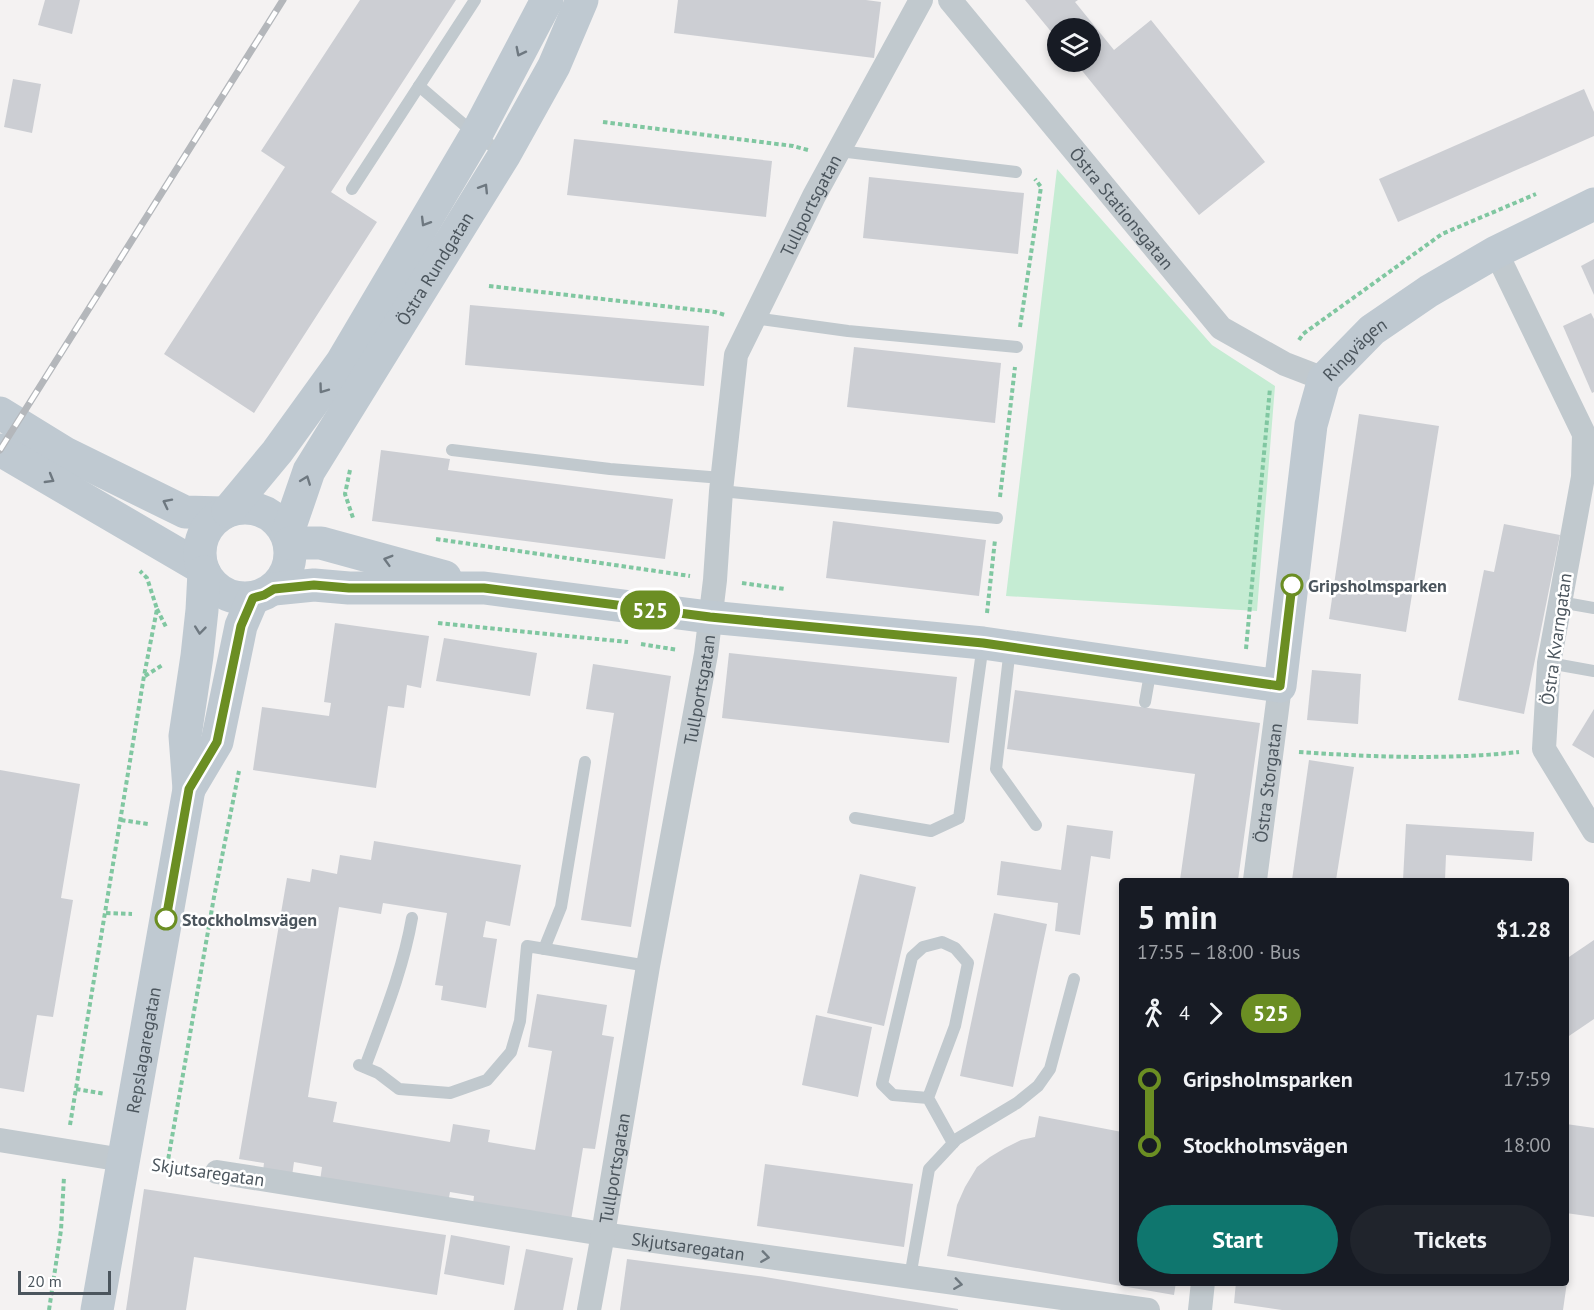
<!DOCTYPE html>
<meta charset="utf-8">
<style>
:root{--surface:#171b24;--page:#20242c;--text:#f1f3f6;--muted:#9ea1a6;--accent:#0f766e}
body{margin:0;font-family:"PT Sans",sans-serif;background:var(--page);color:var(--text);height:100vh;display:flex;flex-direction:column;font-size:22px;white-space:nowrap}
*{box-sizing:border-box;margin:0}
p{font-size:20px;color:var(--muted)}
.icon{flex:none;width:33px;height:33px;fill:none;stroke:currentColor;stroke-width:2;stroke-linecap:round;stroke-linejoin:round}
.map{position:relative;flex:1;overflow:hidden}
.panel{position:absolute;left:1119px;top:878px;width:450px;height:408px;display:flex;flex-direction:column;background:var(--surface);border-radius:6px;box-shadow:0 3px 9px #0003}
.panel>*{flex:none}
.badge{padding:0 12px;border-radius:20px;font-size:21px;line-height:39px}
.controls{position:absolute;left:1047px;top:18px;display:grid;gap:12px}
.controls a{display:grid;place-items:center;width:54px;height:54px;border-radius:50%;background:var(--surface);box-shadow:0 3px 9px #0003;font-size:30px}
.scale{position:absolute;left:18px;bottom:15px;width:93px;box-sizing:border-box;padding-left:6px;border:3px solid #4b555d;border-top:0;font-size:16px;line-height:21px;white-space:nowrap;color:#4b555d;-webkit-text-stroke:4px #fff;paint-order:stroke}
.map>.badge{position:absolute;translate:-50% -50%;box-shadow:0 0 0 3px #fff}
.legs{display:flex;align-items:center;gap:9px;height:66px;padding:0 18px;font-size:20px}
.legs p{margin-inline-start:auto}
.summary{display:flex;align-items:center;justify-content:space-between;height:102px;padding:0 18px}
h1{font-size:33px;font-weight:700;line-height:45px}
.button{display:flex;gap:12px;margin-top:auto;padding:12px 18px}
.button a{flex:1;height:69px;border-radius:36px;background:var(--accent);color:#fff;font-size:24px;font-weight:700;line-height:69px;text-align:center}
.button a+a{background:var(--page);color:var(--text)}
ul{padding:0 18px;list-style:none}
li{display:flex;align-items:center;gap:21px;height:66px;font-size:22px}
li i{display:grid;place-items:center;width:9px;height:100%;margin:0 8px;background:currentColor}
li i::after{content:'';width:15px;height:15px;margin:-8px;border:4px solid;border-radius:50%;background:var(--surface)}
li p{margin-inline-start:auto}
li:first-child i{background:linear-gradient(#0000 50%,currentColor 0)}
li:last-child i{background:linear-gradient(currentColor 50%,#0000 0)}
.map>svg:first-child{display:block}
.green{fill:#c5ecd3}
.building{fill:#ccced3}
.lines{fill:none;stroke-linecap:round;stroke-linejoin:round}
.path{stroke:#80c7a1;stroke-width:4;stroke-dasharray:4.5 3;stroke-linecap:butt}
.lane{stroke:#c1c9ce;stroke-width:12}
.street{stroke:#c1c9ce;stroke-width:24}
.secondary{stroke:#bfc9d1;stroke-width:33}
.rail-casing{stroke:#b4b7bb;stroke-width:7}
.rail{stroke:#fff;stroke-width:4.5;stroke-dasharray:14;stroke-linecap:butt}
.oneway{stroke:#6e7880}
.oneway2{stroke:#6e787f}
.line-1-casing{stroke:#fff;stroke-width:14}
.line-1{stroke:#6b8e23;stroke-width:9}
.stop-1-dot{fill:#fff;stroke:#6b8e23;stroke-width:3}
.labels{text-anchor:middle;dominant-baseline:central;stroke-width:5;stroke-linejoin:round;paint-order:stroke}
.street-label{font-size:18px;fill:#4b555d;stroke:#fff}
.stop-label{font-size:18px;font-weight:bold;fill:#4b555d;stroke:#fff;text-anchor:start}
</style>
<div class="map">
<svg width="1594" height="1310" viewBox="0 0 1594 1310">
<rect width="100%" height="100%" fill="#f4f2f2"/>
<polygon class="green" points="1057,169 1212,345 1275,386 1257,611 1006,596"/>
<g class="building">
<polygon points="45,0 80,0 72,34 38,25"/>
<polygon points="360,0 456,0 331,192 377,222 254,413 164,354 285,167 261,151"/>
<polygon points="678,0 866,0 881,2 874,58 674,33"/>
<polygon points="1025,0 1078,0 1075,2 1114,50 1151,20 1265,162 1199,215 1075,62 1090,62 1090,28 1058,28 1058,40"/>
<polygon points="13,79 41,84 32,133 4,127"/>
<polygon points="1584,89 1594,112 1594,136 1398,222 1379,179"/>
<polygon points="574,139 772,161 766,217 567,195"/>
<polygon points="869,177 1024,193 1018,254 863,238"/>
<polygon points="1594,259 1594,295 1581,266"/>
<polygon points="470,305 709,326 704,386 465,365"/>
<polygon points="1591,313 1594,319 1594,392 1592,393 1563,326"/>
<polygon points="854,347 1001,363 995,423 847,407"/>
<polygon points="1359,414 1439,426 1406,632 1329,619"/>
<polygon points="381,450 450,459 448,470 673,499 665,559 372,521"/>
<polygon points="833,521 986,540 979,596 826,578"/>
<polygon points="1504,524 1560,535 1524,714 1458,700 1484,570 1494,572"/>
<polygon points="335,623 429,636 421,688 407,685 404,708 388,706 376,788 253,770 262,707 329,716 331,703 324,702"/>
<polygon points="444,638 537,653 530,696 436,681"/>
<polygon points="729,653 957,677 949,743 722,718"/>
<polygon points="593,664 671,676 631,927 581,920 614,713 586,709"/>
<polygon points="1312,670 1361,674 1358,724 1307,720"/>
<polygon points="1015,690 1260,723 1238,880 1180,880 1195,774 1007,749"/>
<polygon points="1594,709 1594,758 1572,745"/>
<polygon points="1309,760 1354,767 1336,880 1292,880"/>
<polygon points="0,770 80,784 61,898 73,900 53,1017 37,1015 24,1092 0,1088"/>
<polygon points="1406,824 1534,832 1532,861 1446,855 1445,880 1403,880"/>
<polygon points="1067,825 1113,831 1110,859 1091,856 1080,935 1055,931 1058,903 997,895 1001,861 1061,870"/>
<polygon points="374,841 521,865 510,926 486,921 483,937 497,939 486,1008 441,1000 443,986 435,985 447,913 383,903 381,914 339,907 308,1097 337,1102 333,1122 450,1142 453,1124 490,1130 488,1142 535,1150 552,1051 528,1047 537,994 607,1005 602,1035 614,1037 595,1149 583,1148 571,1220 473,1204 474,1196 450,1192 448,1203 320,1181 322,1167 294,1162 292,1176 263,1171 264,1163 239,1159 287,878 310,882 312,869 337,874 340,855 371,860"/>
<polygon points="860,874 916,887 884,1026 827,1013"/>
<polygon points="994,913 1047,924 1013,1087 960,1076"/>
<polygon points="1594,940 1594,1019 1566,1038 1566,959"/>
<polygon points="816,1015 872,1027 858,1097 802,1085"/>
<polygon points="1039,1116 1122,1132 1122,1282 1176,1282 1174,1295 947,1256 957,1205 965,1187 977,1167 990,1157 1005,1148 1021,1140 1035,1137"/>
<polygon points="1566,1124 1594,1128 1594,1217 1566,1213"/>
<polygon points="765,1164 913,1184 904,1247 757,1226"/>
<polygon points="144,1189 446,1235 437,1295 194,1257 186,1310 126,1310"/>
<polygon points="451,1235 510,1246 504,1285 444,1274"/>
<polygon points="526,1249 573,1258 563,1310 514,1310"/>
<polygon points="627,1259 765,1277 958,1309 958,1310 620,1310"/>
<polygon points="1236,1282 1567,1282 1563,1310 1282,1310 1234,1303"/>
</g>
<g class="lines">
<g class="path">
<polyline points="603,122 793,146 808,150"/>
<polyline points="489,286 715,312 725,315"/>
<polyline points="1020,327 1041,187 1035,179"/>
<polyline points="1299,340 1303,334 1442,234 1536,194"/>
<polyline points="350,470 345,494 353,518"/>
<polyline points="1000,497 1015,367"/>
<polyline points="436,539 690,576"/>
<polyline points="742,583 785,589"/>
<polyline points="157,609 167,629"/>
<polyline points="987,613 995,540"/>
<polyline points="438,623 628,642"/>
<polyline points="641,644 678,650"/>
<polyline points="1246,649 1270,388"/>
<polyline points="145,676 164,664"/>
<path d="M 1299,752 C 1372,757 1446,760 1519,752"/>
<polyline points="121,820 148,824"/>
<polyline points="106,913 132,914"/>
<polyline points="76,1089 105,1094"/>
<polyline points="70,1125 144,676 157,609 147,578 140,571"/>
<polyline points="155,1164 192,1169"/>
<polyline points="167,1166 214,897 239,771"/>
<polyline points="49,1310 61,1230 64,1177"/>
</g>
<g class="lane">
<polyline points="419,86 476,135 504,154"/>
<polyline points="839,151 1016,172"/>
<polyline points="352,189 475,0"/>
<polyline points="754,318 848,331 1017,347"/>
<polyline points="452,450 610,469 722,478"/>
<polyline points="721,491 997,518"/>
<polyline points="1560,602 1594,608"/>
<polyline points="1010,648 996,769 1036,825"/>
<polyline points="1549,663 1594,671"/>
<polyline points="1145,702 1151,668"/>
<polyline points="855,818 931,831 959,818 983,644"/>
<polyline points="544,949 561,907 585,762"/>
<polyline points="359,1065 378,1073 399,1089 450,1093 487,1080 511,1052 520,1021 527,946 648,966"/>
<path d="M 365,1067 C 383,1018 403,970 412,918"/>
<polyline points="928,1098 893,1095 882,1084 912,957 923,947 942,942 955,948 968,963 955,1026 928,1098 953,1143"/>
<polyline points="910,1277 929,1169 957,1139 1017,1103 1038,1086 1050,1069 1074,979"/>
</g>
<g class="street">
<path id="s1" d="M 950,0 L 1221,328 L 1285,364 L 1324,379"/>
<polyline points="1496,252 1584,434 1583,477 1549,663 1544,749 1594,831"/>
<path id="s2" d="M 1255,880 L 1280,686"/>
<polyline points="0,1140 123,1160"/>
<path id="s3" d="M 217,1172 L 603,1234 L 1148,1310"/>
<path id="s4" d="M 589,1310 L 603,1234 L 648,966 L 706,654 L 715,580 L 721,491 L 736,355 L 814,196 L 921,0"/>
<polyline points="1200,1310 1203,1282"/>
</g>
<g class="secondary">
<polyline points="0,413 65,453 185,512 223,513"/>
<polyline points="0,450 202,568"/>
<circle cx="245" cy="553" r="45"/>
<polyline points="228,511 277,452 342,362 476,135 547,0"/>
<path id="s5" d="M 287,535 L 309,471 L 505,154 L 554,66 L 582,0"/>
<polyline points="290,543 321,543 445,577"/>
<path id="s6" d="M 274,589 L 314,585 L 349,588 L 484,588 L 709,617 L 983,643 L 1280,686 L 1311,425 L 1324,379 L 1372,330 L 1429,291 L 1496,252 L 1594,204"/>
<polyline points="189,789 217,742 241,626 253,598"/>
<path id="s7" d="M 97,1310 L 189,789 L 185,736 L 197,656 L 202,610 L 204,572"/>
</g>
<defs>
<polyline id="rail" points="0,450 283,0"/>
</defs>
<use href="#rail" class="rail-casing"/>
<use href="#rail" class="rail"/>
</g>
<defs><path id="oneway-chevron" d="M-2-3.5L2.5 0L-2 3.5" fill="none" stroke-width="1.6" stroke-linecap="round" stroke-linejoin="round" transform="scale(1.5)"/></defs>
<g class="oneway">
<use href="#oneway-chevron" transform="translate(520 52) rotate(117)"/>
<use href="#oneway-chevron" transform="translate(484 188) rotate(-58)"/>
<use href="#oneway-chevron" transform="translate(425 222) rotate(121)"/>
<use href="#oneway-chevron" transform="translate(323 389) rotate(126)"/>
<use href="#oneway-chevron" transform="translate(50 479) rotate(30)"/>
<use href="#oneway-chevron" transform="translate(306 480) rotate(-69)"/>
<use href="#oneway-chevron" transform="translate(167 503) rotate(-153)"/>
<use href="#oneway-chevron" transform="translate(388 560) rotate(-164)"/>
<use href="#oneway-chevron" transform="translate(200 630) rotate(96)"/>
</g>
<g class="oneway2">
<use href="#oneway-chevron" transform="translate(765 1257) rotate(8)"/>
<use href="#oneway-chevron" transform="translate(958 1284) rotate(8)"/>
</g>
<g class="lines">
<defs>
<polyline id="line-1" points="166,919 189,789 217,742 241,626 253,598 264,595 274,589 314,585 349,588 484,588 710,617 983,643 1280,686 1292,585"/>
</defs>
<use href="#line-1" class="line-1-casing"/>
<use href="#line-1" class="line-1"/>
</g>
<g class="stop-1-dot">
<circle cx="1292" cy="585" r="10"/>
<circle cx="166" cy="919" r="10"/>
</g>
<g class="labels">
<g class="street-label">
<text stroke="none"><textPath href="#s4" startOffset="1134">Tullportsgatan</textPath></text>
<text stroke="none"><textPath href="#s1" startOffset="270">Östra Stationsgatan</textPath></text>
<text stroke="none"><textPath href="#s5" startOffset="306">Östra Rundgatan</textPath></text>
<text stroke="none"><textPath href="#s6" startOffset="1366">Ringvägen</textPath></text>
<text transform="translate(1556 639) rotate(-82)">Östra Kvarngatan</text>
<text stroke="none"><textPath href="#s4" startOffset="630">Tullportsgatan</textPath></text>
<text stroke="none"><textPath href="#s2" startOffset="98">Östra Storgatan</textPath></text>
<text stroke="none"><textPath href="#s7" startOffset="264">Repslagaregatan</textPath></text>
<text stroke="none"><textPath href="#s4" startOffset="144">Tullportsgatan</textPath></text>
<text transform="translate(208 1172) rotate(8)">Skjutsaregatan</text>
<text stroke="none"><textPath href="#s3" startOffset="477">Skjutsaregatan</textPath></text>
</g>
<g class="stop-label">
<text x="1308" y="585">Gripsholmsparken</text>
<text x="182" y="919">Stockholmsvägen</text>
</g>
</g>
</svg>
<div class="controls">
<a><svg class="icon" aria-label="layers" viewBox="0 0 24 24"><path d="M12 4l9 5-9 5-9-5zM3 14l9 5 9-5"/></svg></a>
</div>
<div class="scale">20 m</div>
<b class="badge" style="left:650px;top:610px;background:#6b8e23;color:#fff">525</b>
<section class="panel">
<div class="summary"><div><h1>5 min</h1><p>17:55 – 18:00 · Bus</p></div><b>$1.28</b></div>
<div class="legs"><svg class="icon" aria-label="walk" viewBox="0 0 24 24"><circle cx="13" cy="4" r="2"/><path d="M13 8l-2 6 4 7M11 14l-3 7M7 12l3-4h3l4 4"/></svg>4<svg class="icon" aria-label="forward" viewBox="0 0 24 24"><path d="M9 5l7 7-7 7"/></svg><b class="badge" style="background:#6b8e23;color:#fff">525</b></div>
<ul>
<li><i style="color:#6b8e23"></i><b>Gripsholmsparken</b><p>17:59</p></li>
<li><i style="color:#6b8e23"></i><b>Stockholmsvägen</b><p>18:00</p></li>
</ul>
<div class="button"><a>Start</a><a>Tickets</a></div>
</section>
</div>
